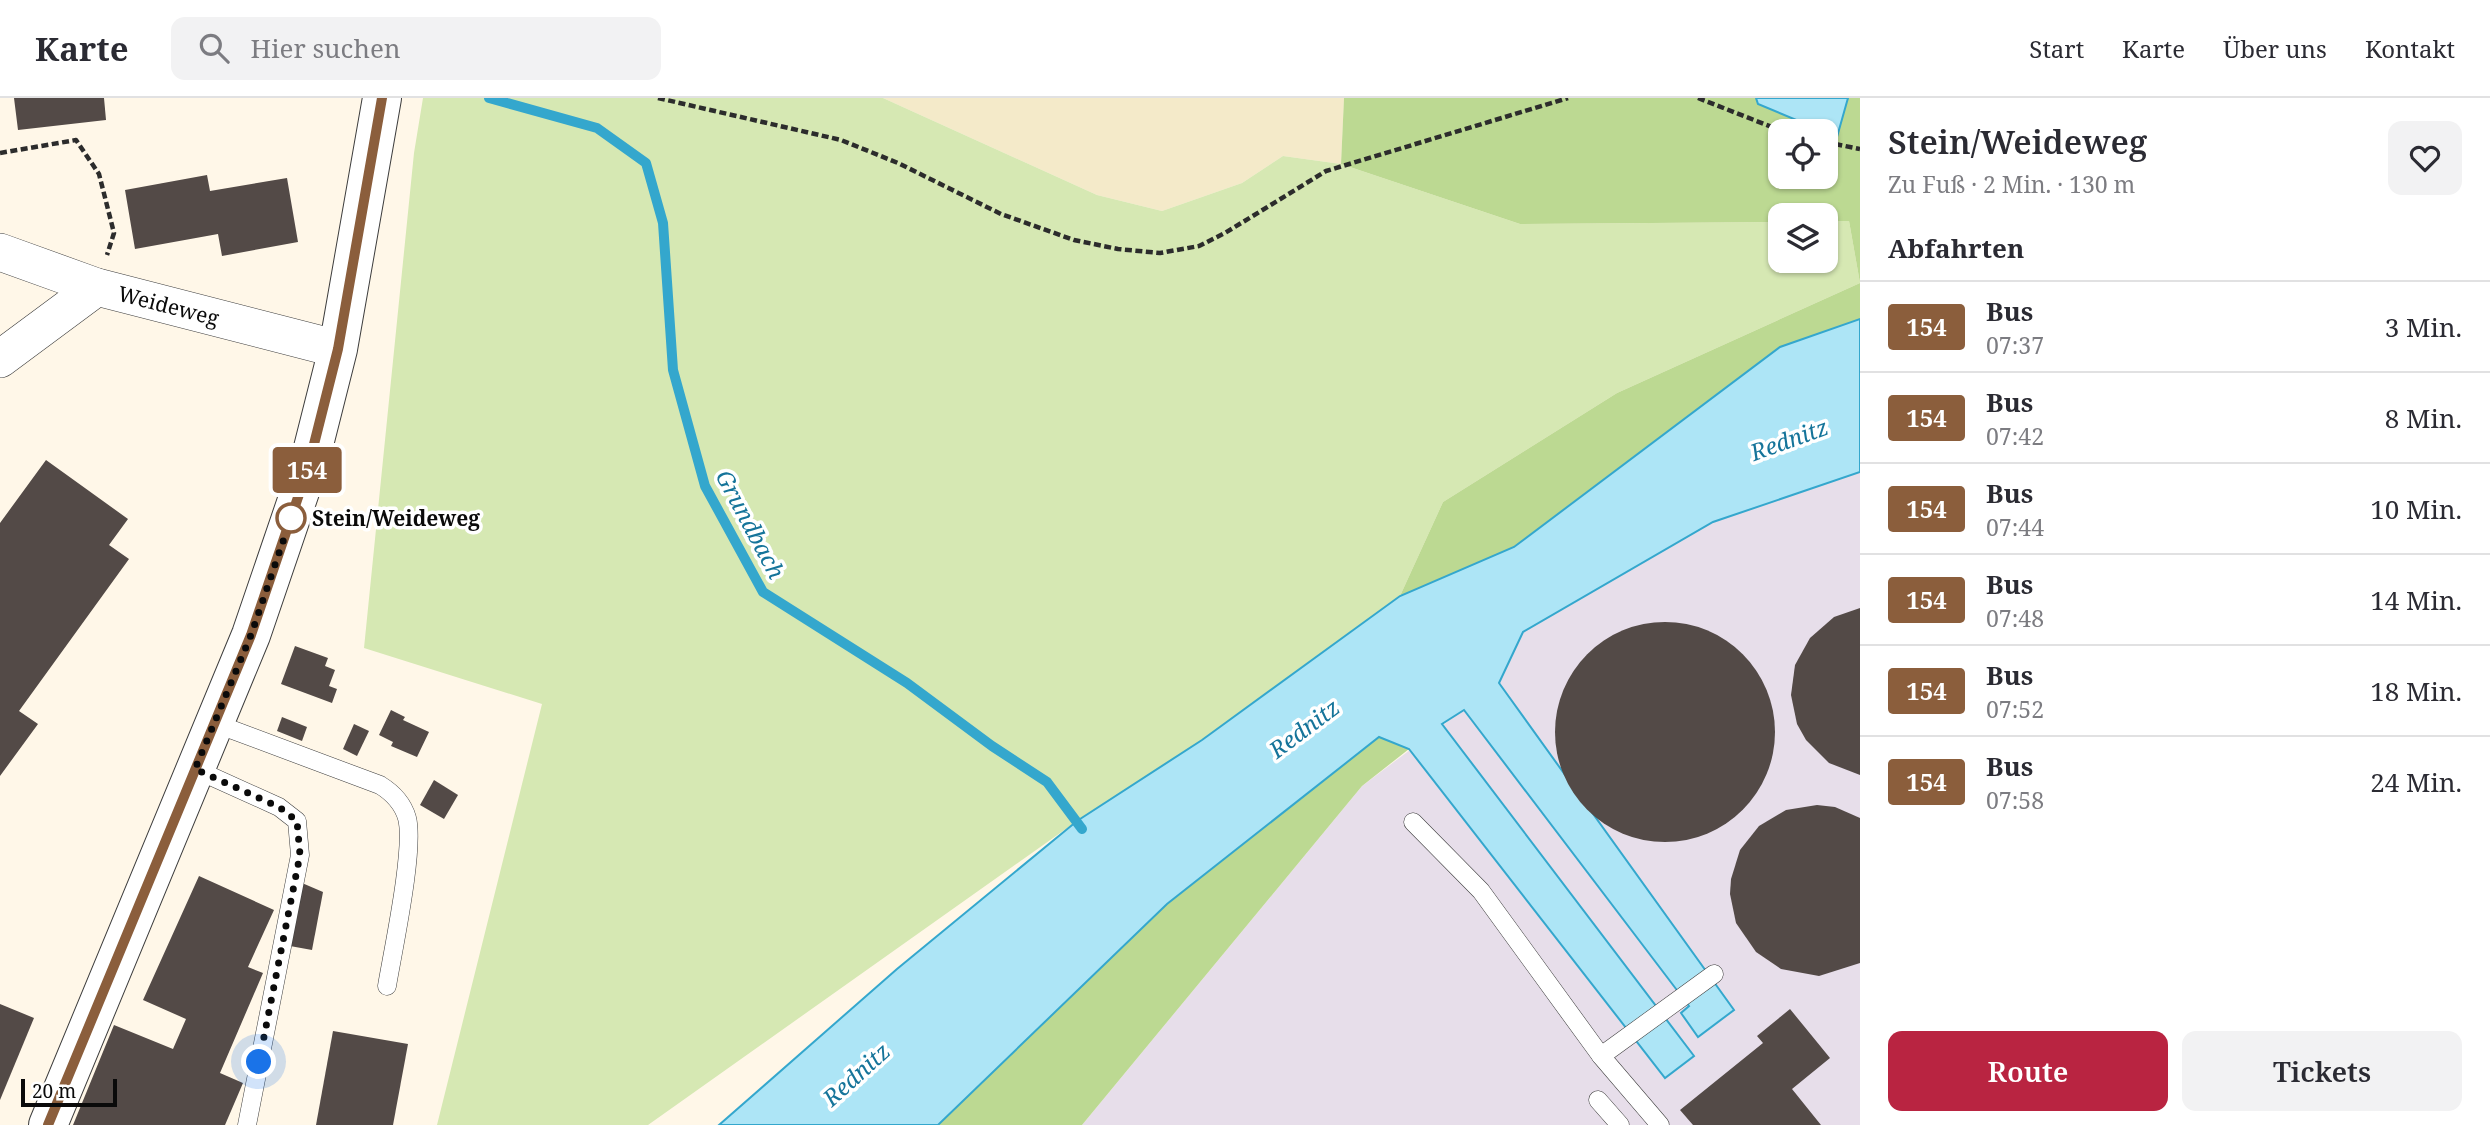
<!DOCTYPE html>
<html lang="de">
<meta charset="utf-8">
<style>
:root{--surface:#fff;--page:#f2f2f3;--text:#2b2b33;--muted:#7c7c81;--line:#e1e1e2;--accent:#b92441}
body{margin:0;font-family:"Noto Serif",serif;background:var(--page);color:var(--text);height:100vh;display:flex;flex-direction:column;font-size:26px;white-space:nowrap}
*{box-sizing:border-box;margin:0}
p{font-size:23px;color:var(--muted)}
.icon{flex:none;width:38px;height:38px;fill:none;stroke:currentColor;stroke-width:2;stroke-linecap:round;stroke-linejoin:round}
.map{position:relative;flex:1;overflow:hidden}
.panel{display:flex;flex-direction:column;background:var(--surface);width:630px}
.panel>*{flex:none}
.badge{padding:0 14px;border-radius:5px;font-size:24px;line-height:46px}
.controls{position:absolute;left:1768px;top:21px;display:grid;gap:14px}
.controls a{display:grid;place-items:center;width:70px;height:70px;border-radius:14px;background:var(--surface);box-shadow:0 2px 5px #0004;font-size:35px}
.scale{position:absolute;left:21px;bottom:18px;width:96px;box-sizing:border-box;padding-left:7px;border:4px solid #0a0a0a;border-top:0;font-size:19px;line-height:24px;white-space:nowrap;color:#0a0a0a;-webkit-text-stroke:5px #fff;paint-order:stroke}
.you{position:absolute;width:35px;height:35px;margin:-18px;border:5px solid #fff;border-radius:50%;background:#1a73e8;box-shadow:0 0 0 10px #1a73e833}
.map>.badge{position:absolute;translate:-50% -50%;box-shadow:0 0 0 4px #fff}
h2{padding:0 28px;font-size:26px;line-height:63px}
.round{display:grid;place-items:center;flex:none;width:74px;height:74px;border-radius:14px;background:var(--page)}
.head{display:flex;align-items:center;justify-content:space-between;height:119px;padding:0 28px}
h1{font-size:33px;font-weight:600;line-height:52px}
.primary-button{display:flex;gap:14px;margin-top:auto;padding:14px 28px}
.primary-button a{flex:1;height:80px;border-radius:14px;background:var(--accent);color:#fff;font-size:28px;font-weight:600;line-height:80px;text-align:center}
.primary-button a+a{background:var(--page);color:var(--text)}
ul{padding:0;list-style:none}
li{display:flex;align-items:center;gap:21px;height:91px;padding:0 28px;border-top:2px solid var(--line)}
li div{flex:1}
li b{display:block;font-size:26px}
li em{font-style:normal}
li .badge{min-width:77px;font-weight:700;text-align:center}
header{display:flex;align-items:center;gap:42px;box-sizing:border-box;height:98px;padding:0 35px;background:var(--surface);border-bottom:2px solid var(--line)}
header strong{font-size:33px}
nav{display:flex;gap:38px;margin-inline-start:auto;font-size:24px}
.search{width:490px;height:63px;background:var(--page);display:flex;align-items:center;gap:18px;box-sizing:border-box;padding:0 24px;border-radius:14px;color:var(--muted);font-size:26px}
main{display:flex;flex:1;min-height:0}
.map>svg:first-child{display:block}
.industrial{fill:#e7deea}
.farmland{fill:#f4eac9}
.green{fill:#d6e8b3}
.forest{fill:#bcd992;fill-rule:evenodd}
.water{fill:#ade5f6;stroke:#34a7cd;stroke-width:2}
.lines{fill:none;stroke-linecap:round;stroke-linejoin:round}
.stream{stroke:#34a7cd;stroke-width:10}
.building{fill:#534a47}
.service-casing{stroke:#3d3d3d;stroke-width:19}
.minor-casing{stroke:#3d3d3d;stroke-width:38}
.tertiary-casing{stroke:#3d3d3d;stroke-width:40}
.path{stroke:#2c2c2c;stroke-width:4.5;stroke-dasharray:7 3.5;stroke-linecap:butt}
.service{stroke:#fff;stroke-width:18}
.minor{stroke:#fff;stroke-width:37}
.tertiary{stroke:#fff;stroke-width:38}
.line-casing{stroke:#fff;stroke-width:16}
.line{stroke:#8b5e3c;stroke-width:10}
.walk{stroke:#0a0a0a;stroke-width:7;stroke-dasharray:0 12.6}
.stop-dot{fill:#fff;stroke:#8b5e3c;stroke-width:3.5}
.labels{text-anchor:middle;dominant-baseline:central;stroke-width:7;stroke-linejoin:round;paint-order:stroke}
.street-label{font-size:21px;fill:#0a0a0a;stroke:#fff}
.stop-label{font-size:21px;font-weight:bold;fill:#0a0a0a;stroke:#fff;text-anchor:start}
.water-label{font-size:23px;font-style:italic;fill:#15749a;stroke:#fff}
</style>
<header>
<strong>Karte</strong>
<div class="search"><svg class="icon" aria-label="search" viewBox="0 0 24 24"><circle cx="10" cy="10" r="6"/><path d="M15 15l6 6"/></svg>Hier suchen</div>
<nav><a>Start</a><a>Karte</a><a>Über uns</a><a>Kontakt</a></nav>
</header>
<main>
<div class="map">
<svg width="1860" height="1027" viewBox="0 0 1860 1027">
<rect width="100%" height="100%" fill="#fff7e8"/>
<polygon class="industrial" points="1860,374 1860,1027 1082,1027 1362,688 1499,585 1523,534 1713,424"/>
<polygon class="farmland" points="883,0 1344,0 1341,66 1283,58 1242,85 1162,113 1097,97"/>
<polygon class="green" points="423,0 883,0 1097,97 1162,113 1242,85 1283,58 1341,66 1520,126 1780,124 1780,163 1825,163 1825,123 1849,123 1860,185 1617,295 1443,404 1400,498 1202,642 1077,723 648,1027 437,1027 542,606 364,550 414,55"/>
<g class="forest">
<path d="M 1344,0 L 1860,0 L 1860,221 L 1780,249 L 1514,449 L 1400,498 L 1443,404 L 1617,295 L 1860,185 L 1849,123 L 1825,123 L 1825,117 L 1780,117 L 1780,124 L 1520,126 L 1341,66 ZM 1780,33 L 1825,33 L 1825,79 L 1780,79 Z"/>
<polygon points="1379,639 1409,651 1362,688 1082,1027 938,1027 1167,806"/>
</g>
<g class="water">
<polygon points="1756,0 1848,0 1837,39 1758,6"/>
<polygon points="1860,221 1860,374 1713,424 1523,534 1499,585 1734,912 1698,939 1681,915 1689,908 1464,612 1442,626 1694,958 1665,980 1409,651 1379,639 1167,806 938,1027 719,1027 897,871 1077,723 1202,642 1400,498 1514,449 1780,249"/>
</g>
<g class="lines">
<polyline class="stream" points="489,0 597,30 646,65 663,125 673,272 705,388 763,494 907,585 992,648 1047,684 1082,731"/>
</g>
<g class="building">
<polygon points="14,0 104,0 106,22 18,32"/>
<polygon points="207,77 210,93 287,80 298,144 222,158 218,136 135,151 125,92"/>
<polygon points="46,362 128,421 109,447 129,461 19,613 38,626 0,678 0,425"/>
<polygon points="1860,510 1860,677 1829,665 1806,642 1797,626 1791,597 1795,567 1810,540 1834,519"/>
<circle cx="1665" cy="634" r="110"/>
<polygon points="295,548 328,560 325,568 335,572 329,588 337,591 332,605 281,586"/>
<polygon points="391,612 405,619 403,622 429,634 417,659 391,648 393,644 379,637"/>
<polygon points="282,619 307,629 302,643 277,633"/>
<polygon points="354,626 369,633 357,658 343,651"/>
<polygon points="434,682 458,697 444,721 420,707"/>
<polygon points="1817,707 1835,709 1860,720 1860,865 1819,878 1781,871 1756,854 1736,825 1730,796 1731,781 1740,752 1759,728 1786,712"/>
<polygon points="199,778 274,812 248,869 263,875 220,975 243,985 225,1027 73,1027 114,927 173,951 186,921 143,902"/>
<polygon points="302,785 323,794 312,852 290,848"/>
<polygon points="0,906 34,920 0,1002"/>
<polygon points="1790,911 1830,960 1792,991 1821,1027 1693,1027 1680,1012 1763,945 1757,938"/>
<polygon points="333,933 408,946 393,1027 316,1027"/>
</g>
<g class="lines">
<defs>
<g id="service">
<path d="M 214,625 L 380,687 C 393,695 403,706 407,720 C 415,750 393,852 387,888"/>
<polyline points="195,671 279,709 297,723 300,757 247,1027"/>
<polyline points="1413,724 1481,793 1601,958 1660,1027"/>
<polyline points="1601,958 1714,876"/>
<polyline points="1598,1002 1620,1027"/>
</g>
<g id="minor">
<path id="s1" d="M 0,154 L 97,189 L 338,251"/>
<polyline points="0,261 97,189"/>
</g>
<polyline id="tertiary" points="48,1027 251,537 308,370 338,251 382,0"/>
</defs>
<use href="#service" class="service-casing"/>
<use href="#minor" class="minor-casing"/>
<use href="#tertiary" class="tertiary-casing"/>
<g class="path">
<polyline points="658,0 841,42 898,65 1001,116 1074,142 1118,151 1160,155 1199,148 1225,135 1326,73 1568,0"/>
<polyline points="1698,0 1782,33"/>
<polyline points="1825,44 1860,51"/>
<polyline points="0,55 76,42 99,76 114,135 107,157"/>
</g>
<use href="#service" class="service"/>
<use href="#minor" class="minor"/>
<use href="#tertiary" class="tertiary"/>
</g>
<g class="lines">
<defs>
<polyline id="line" points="48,1027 251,537 308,370 338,251 382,0"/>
</defs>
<use href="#line" class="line-casing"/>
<use href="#line" class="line"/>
<polyline class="walk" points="259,964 300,757 297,723 279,709 195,671 251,537 291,420"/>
</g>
<circle class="stop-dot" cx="291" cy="420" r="14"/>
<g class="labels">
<g class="street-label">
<text stroke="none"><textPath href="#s1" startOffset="177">Weideweg</textPath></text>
</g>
<g class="stop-label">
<text x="312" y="420">Stein/Weideweg</text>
</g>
<g class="water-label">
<text transform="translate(1789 341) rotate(-20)">Rednitz</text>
<text transform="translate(751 426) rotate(62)">Grundbach</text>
<text transform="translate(1304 630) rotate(-37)">Rednitz</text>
<text transform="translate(856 976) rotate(-42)">Rednitz</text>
</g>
</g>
</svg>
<div class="controls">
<a><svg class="icon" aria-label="locate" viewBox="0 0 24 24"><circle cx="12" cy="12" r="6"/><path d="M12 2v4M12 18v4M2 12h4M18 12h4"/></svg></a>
<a><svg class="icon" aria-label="layers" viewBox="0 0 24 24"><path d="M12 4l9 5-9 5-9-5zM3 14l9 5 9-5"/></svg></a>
</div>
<div class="scale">20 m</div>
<div class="you" style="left:259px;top:964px"></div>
<b class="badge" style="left:307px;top:372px;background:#8b5e3c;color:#fff">154</b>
</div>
<section class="panel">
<div class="head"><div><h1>Stein/Weideweg</h1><p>Zu Fuß · 2 Min. · 130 m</p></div><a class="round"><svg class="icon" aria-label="heart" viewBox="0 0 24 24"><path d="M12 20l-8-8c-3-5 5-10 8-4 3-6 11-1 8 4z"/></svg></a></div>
<h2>Abfahrten</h2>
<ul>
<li><span class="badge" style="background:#8b5e3c;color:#fff">154</span><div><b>Bus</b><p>07:37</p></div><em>3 Min.</em></li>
<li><span class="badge" style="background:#8b5e3c;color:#fff">154</span><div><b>Bus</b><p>07:42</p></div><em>8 Min.</em></li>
<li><span class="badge" style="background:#8b5e3c;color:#fff">154</span><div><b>Bus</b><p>07:44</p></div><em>10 Min.</em></li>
<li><span class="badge" style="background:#8b5e3c;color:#fff">154</span><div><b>Bus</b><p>07:48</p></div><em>14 Min.</em></li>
<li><span class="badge" style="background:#8b5e3c;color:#fff">154</span><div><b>Bus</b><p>07:52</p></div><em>18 Min.</em></li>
<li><span class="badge" style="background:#8b5e3c;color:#fff">154</span><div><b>Bus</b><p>07:58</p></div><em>24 Min.</em></li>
</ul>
<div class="primary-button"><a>Route</a><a>Tickets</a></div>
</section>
</main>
